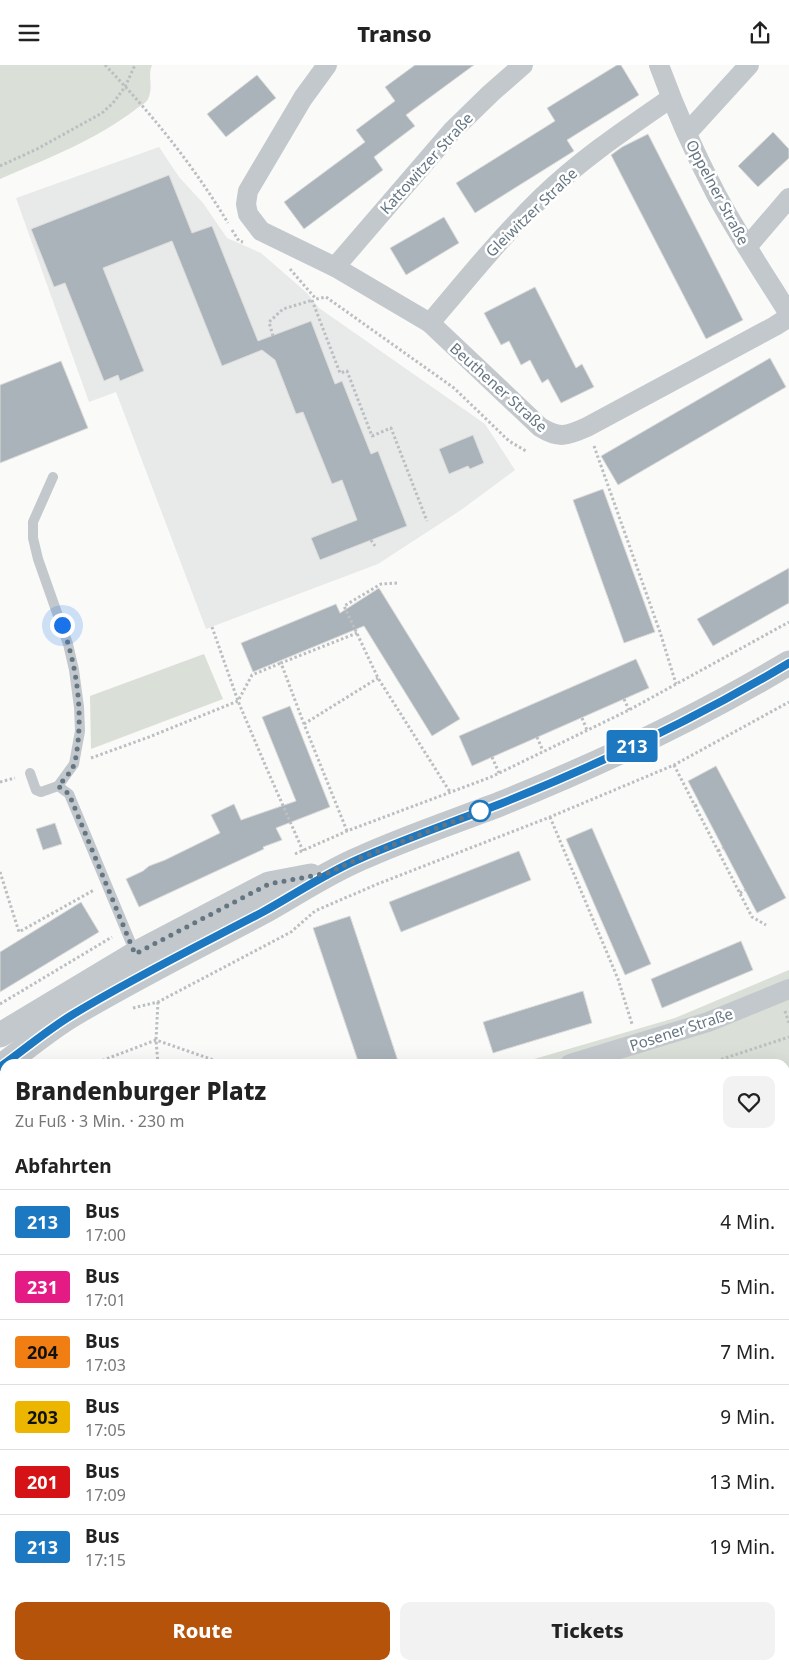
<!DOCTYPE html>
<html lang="de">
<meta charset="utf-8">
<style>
:root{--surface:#fff;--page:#f2f2f2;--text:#222;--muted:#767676;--line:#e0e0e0;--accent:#b45309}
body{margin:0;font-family:"Noto Sans",sans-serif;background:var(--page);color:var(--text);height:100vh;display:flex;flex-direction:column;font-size:19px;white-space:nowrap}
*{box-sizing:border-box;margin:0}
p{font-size:16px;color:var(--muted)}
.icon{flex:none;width:28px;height:28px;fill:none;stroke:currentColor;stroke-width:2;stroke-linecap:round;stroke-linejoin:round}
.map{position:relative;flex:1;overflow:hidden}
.drawer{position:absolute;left:0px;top:994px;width:790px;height:611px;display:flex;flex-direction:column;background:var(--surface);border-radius:15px 15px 0 0;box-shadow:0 5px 20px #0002}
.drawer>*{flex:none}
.badge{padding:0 10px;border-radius:4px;font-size:18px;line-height:32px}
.you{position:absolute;width:25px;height:25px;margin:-12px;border:4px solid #fff;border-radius:50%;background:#1a73e8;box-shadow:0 0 0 8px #1a73e833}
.map>.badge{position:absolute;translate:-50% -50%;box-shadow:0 0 0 2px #fff}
h2{padding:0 15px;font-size:19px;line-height:45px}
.round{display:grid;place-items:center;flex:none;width:52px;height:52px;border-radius:10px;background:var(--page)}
.summary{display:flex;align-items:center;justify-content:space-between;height:85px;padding:0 15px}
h1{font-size:24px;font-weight:800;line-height:38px}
.primary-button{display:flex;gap:10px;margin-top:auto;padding:10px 15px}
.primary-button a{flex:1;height:58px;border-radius:10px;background:var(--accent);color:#fff;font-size:20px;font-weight:800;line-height:58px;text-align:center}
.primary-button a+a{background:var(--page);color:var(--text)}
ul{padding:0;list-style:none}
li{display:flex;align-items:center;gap:15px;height:65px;padding:0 15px;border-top:1px solid var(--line)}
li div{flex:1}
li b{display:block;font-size:19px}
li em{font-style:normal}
li .badge{min-width:55px;font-weight:700;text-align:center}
header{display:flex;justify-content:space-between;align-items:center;height:65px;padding:0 15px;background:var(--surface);font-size:22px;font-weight:800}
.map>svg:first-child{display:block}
.built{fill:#e8e9e9}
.green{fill:#dadfd7}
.building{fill:#aab3b9;stroke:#dcdcda}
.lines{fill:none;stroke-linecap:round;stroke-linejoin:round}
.path{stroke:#bbbfc2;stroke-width:3;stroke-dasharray:2.5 2.5;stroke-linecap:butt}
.service{stroke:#c3c8cc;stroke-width:10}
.minor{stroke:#c3c8cc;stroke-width:20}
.tertiary{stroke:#c3c8cc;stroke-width:25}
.line-casing{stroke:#fff;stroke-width:11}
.line{stroke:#1c78c0;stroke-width:8}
.walk{stroke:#657683;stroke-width:5;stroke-dasharray:0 9}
.stop-dot{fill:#fff;stroke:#1c78c0;stroke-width:2.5}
.labels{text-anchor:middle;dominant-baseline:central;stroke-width:5;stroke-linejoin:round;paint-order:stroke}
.street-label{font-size:15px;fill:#657683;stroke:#fff}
</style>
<header><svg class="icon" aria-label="menu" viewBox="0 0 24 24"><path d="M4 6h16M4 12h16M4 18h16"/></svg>Transo<svg class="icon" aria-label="share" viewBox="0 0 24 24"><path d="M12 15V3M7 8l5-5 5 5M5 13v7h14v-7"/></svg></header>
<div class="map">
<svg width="789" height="1604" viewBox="0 0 789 1604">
<rect width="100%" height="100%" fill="#fafaf8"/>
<polygon class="built" points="159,82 179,112 203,138 227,173 261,188 307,228 319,243 485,359 515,405 461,445 378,499 206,564 116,327 89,337 16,133"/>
<g class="green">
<path d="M 0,0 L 152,0 C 147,10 154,22 148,34 C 146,38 140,41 136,44 C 96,75 46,94 0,114 Z"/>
<polygon points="204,589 223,634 91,684 90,631"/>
<polygon points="789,905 789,1258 785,1258 785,999 517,999 675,953"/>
<polygon points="193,1600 279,1600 270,1604 187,1604"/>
</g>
<g class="building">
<polygon points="415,0 474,0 406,50 415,61 374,92 383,105 304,164 284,137 365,77 356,65 395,36 385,22"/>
<polygon points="617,0 621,0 639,30 567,75 574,86 475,148 456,118 555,56 547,43"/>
<polygon points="257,10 276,33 226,72 207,49"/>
<polygon points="773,67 789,84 789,93 758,122 738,101"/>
<polygon points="648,69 743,255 706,274 611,90 622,82"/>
<polygon points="169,110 192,168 212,161 258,276 311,256 335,319 342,316 371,389 378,386 407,461 320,495 311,473 357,455 342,415 332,419 303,347 296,349 275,295 262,285 222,301 172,176 103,203 144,306 120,316 118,310 104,316 65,218 54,222 31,164"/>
<polygon points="444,152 459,178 406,210 390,183"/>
<polygon points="535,222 576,303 582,299 594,322 561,338 548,314 542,318 530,295 521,300 509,276 501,280 484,248"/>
<polygon points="770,293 786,322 618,420 601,391"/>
<polygon points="61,296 88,363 0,398 0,320"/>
<polygon points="473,370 484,398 470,404 468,401 449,409 439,384"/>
<polygon points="603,424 655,567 624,578 573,435"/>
<polygon points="789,503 789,538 713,581 697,554"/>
<polygon points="379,523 460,654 432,671 364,561 253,607 241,578 336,539 340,548"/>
<polygon points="636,594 649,623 472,701 459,671"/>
<polygon points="290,641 330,742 276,763 282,775 263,782 264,784 139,842 126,814 143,806 149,801 165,795 220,768 211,750 234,739 241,755 296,736 262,652"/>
<polygon points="716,701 786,833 757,848 688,716"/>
<polygon points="55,758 62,779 43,785 36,764"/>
<polygon points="592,763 651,899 625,910 566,774"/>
<polygon points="519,786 531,815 401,867 389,837"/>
<polygon points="81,837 99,867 0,927 0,887"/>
<polygon points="350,851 357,872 399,999 359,999 313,863"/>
<polygon points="741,876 753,905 662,943 651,914"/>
<polygon points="583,926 592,958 493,988 483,957"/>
</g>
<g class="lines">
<g class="path">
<path d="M 105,0 C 151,48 194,101 228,158"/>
<polyline points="0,101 37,84 102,48 113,38 125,22 135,0"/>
<polyline points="232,165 239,176 243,177"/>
<polyline points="290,204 316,234 326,232 454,323 509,376 526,386"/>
<polyline points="312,235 340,308 347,306 372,371 391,363 427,456"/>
<polyline points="273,271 269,257 283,244 313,235"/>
<polyline points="594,381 660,567 676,619"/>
<polyline points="371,475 375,481"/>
<polyline points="397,518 381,519 344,541 378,613 450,727"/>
<polyline points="212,562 238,636 266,702 303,786"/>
<polyline points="624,634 629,645"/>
<polyline points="582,653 587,665"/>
<polyline points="304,659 378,613"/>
<polyline points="537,672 543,686"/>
<polyline points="492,692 499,708"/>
<polyline points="91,693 149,672 238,636 252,610 281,598"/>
<polyline points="674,700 752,852 766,860"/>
<polyline points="0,717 15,713"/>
<polyline points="695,741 700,738"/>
<polyline points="550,752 618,914 632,959"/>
<polyline points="347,766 304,659 281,598 357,568"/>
<polyline points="718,786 723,783"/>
<polyline points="295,789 347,766 491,712 629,645 789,557"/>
<polyline points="0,807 19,867 94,825"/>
<polyline points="740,828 745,825"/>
<polyline points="158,937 156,975 158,999"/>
<polyline points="0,939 112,872"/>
<polyline points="133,943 158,937 291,867 315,846 375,820 550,752 674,700 789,637"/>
<polyline points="785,946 789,958"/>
<polyline points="93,999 156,975 225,999"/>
<polyline points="707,999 789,972"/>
<polyline points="0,1058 5,1070"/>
<polyline points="0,1138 5,1140"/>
<polyline points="785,1186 789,1186"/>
<polyline points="671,1600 674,1604"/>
<polyline points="189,1604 192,1600"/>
</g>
<g class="service">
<polyline points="53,412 33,457 33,473 38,494 68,579 74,605 79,642 80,666 74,699 58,721"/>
<polyline points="30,708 36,725 41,727 58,721 69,729 136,890"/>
<polyline points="0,1547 5,1552"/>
<polyline points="785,1593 789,1592"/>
<polyline points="50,1600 54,1604"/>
</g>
<g class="minor">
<path d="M 327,0 L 303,33 L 248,126 L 246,139 L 248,149 L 261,166 L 335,202 L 430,258 L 540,362 C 559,374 567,371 587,362 L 775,261 L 789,252"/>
<path d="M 659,0 C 675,44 694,87 716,129 C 738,170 764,209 789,249"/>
<polyline points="687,68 749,0"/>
<polyline points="747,182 789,133"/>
<polyline points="335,202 452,66 491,28 523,0"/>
<path d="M 430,258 C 466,215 501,172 541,133 C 580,95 626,64 671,33"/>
<polyline points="570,999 708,957 789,924"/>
<polyline points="0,1108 5,1112"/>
<polyline points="785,1383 789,1381"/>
<polyline points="0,1493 5,1487"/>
<polyline points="558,1600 560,1604"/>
<polyline points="492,1604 498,1600"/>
</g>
<g class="tertiary">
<polyline points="0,970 135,889 255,826 269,819 311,811"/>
<path d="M 0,1002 C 24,985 47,965 72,950 C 134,913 198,881 261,848 C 294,830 324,809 359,794 C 405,773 453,757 500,739 C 599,699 697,653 789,598"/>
</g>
</g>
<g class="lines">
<defs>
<path id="line" d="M 0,1002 C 24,985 47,965 72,950 C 133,913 198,881 261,848 C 294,830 324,809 359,794 C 405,774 453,757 500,739 C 600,699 697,653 789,598"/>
</defs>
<use href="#line" class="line-casing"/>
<use href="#line" class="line"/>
<path class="walk" d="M 62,560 C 76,599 83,643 77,685 C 76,689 76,695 74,700 C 70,708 64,715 58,721 L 69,729 L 135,889 L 269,819 L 328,808 L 360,793 L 483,745 L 480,746"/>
</g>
<circle class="stop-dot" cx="480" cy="746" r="10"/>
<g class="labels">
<g class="street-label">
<text transform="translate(426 98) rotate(-48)">Kattowitzer Straße</text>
<text transform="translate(718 127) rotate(62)">Oppelner Straße</text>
<text transform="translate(531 147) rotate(-44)">Gleiwitzer Straße</text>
<text transform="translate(499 322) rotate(42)">Beuthener Straße</text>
<text transform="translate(681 964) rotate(-18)">Posener Straße</text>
</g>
</g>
</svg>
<div class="you" style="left:62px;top:560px"></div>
<b class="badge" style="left:632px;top:681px;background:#1c78c0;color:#fff">213</b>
<section class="drawer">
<div class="summary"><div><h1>Brandenburger Platz</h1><p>Zu Fuß · 3 Min. · 230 m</p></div><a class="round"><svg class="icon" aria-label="heart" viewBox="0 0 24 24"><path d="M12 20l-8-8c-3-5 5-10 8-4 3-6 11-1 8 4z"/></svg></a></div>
<h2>Abfahrten</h2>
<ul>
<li><span class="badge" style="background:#1c78c0;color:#fff">213</span><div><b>Bus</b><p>17:00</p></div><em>4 Min.</em></li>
<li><span class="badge" style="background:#e51b85;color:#fff">231</span><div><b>Bus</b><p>17:01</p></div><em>5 Min.</em></li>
<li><span class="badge" style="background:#f07e12;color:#111">204</span><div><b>Bus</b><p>17:03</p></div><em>7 Min.</em></li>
<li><span class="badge" style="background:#ebb500;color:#111">203</span><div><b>Bus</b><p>17:05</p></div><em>9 Min.</em></li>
<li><span class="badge" style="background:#d51317;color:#fff">201</span><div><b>Bus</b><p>17:09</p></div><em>13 Min.</em></li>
<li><span class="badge" style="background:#1c78c0;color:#fff">213</span><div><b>Bus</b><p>17:15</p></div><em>19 Min.</em></li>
</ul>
<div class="primary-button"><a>Route</a><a>Tickets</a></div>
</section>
</div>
